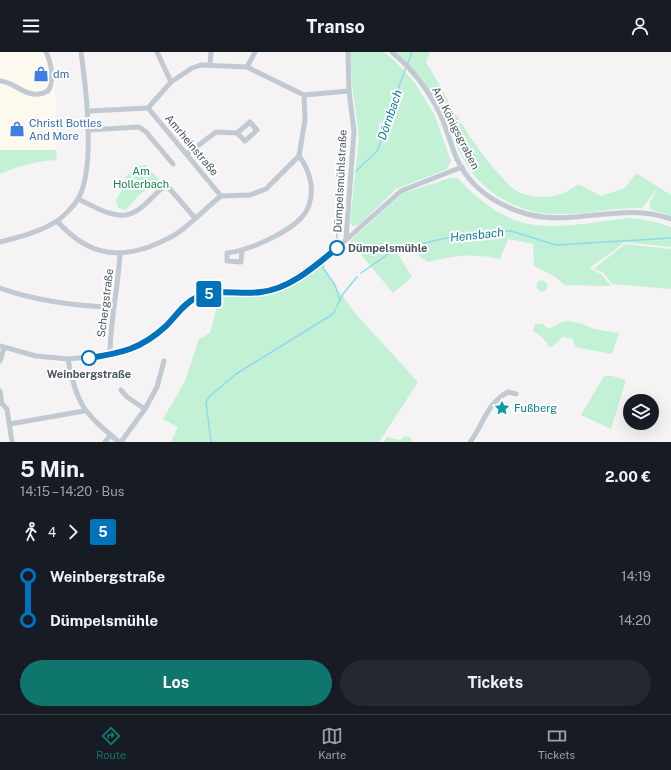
<!DOCTYPE html>
<html lang="de">
<meta charset="utf-8">
<style>
:root{--surface:#171b24;--page:#242831;--text:#f1f3f6;--muted:#9ea1a6;--line:#363941;--accent:#0f766e}
body{margin:0;font-family:"Public Sans",sans-serif;background:var(--page);color:var(--text);height:100vh;display:flex;flex-direction:column;font-size:15px;white-space:nowrap}
*{box-sizing:border-box;margin:0}
p{font-size:13px;color:var(--muted)}
.icon{flex:none;width:22px;height:22px;fill:none;stroke:currentColor;stroke-width:2;stroke-linecap:round;stroke-linejoin:round}
.map{position:relative;height:390px;overflow:hidden}
.sheet{display:flex;flex-direction:column;background:var(--surface);flex:1}
.sheet>*{flex:none}
.badge{padding:0 8px;border-radius:3px;font-size:14px;line-height:26px}
.controls{position:absolute;left:623px;top:342px;display:grid;gap:8px}
.controls a{display:grid;place-items:center;width:36px;height:36px;border-radius:50%;background:var(--surface);box-shadow:0 4px 16px #0002;font-size:20px}
.map>.badge{position:absolute;translate:-50% -50%;box-shadow:0 0 0 2px #fff}
.legs{display:flex;align-items:center;gap:6px;height:44px;padding:0 20px;font-size:13px}
.legs p{margin-inline-start:auto}
.headline{display:flex;align-items:center;justify-content:space-between;height:68px;padding:0 20px}
h1{font-size:22px;font-weight:700;line-height:30px}
.button{display:flex;gap:8px;margin-top:auto;padding:8px 20px}
.button a{flex:1;height:46px;border-radius:24px;background:var(--accent);color:#fff;font-size:16px;font-weight:700;line-height:46px;text-align:center}
.button a+a{background:var(--page);color:var(--text)}
ul{padding:0 20px;list-style:none}
li{display:flex;align-items:center;gap:14px;height:44px;font-size:15px}
li i{display:grid;place-items:center;width:6px;height:100%;margin:0 5px;background:currentColor}
li i::after{content:'';width:10px;height:10px;margin:-5px;border:3px solid;border-radius:50%;background:var(--surface)}
li p{margin-inline-start:auto}
li:first-child i{background:linear-gradient(#0000 50%,currentColor 0)}
li:last-child i{background:linear-gradient(currentColor 50%,#0000 0)}
header{display:flex;justify-content:space-between;align-items:center;height:52px;padding:0 20px;background:var(--surface);font-size:18px;font-weight:700}
.dock{display:flex;justify-content:space-around;align-items:center;height:56px;border-top:1px solid var(--line);background:var(--surface);font-size:11px;color:var(--muted)}
.dock a{display:grid;justify-items:center;gap:2px}
.dock .current{color:var(--accent)}
.map>svg:first-child{display:block}
.commercial{fill:#fdf9ef}
.green{fill:#c3f1d5}
.lines{fill:none;stroke-linecap:round;stroke-linejoin:round}
.stream{stroke:#90daee;stroke-width:1.5}
.minor{stroke:#c1cad2;stroke-width:5}
.line-1-casing{stroke:#fff;stroke-width:9}
.line-1{stroke:#0072bc;stroke-width:6}
.stop-1-dot{fill:#fff;stroke:#0072bc;stroke-width:2}
.labels{text-anchor:middle;dominant-baseline:central;stroke-width:4;stroke-linejoin:round;paint-order:stroke}
.shop-label{font-size:11px;fill:#366cbe;stroke:#fff;text-anchor:start}
.street-label{font-size:11px;fill:#4a5661;stroke:#fff}
.park-label{font-size:11px;fill:#17864f;stroke:#fff}
.stop-label{font-size:11px;font-weight:bold;fill:#4a5661;stroke:#fff;text-anchor:start}
.culture-label{font-size:11px;fill:#0d838f;stroke:#fff;text-anchor:start}
.water-label{font-size:12px;font-style:italic;fill:#0c7c9b;stroke:#fff}
</style>
<header><svg class="icon" aria-label="menu" viewBox="0 0 24 24"><path d="M4 6h16M4 12h16M4 18h16"/></svg>Transo<svg class="icon" aria-label="person" viewBox="0 0 24 24"><circle cx="12" cy="8" r="4"/><path d="M4 21q1-7 8-7t8 7"/></svg></header>
<div class="map">
<svg width="671" height="390" viewBox="0 0 671 390">
<rect width="100%" height="100%" fill="#f5f3f3"/>
<polygon class="commercial" points="0,0 49,0 55,9 56,98 0,98"/>
<g class="green">
<polygon points="350,0 384,0 395,9 415,31 434,62 451,109 447,117 396,137 359,173 353,174 350,170 359,86 352,31"/>
<path d="M 397,0 L 430,0 L 426,10 C 448,47 468,88 498,121 C 503,126 509,134 515,138 C 534,149 561,147 578,132 L 601,144 L 625,136 L 636,121 L 671,143 L 671,164 L 650,157 L 650,150 L 657,137 L 642,156 C 607,155 571,167 536,160 C 507,154 478,135 464,108 C 455,92 449,74 441,58 C 430,36 414,18 397,0 Z"/>
<path d="M 0,98 L 56,98 L 57,108 C 35,109 19,114 0,122 Z"/>
<polygon points="146,113 159,128 138,144 126,158 118,156 116,148 127,131 125,126 136,114"/>
<path d="M 451,126 L 458,126 C 476,147 502,167 529,172 C 562,178 598,169 630,166 C 645,167 657,170 671,175 L 671,195 L 624,190 L 615,198 L 589,216 L 602,223 L 611,234 L 565,233 L 554,224 L 534,214 L 533,192 L 508,187 L 500,207 C 471,201 456,203 428,210 L 403,193 L 396,199 L 412,225 L 393,241 L 350,189 L 403,141 Z"/>
<polygon points="625,192 671,197 671,237 612,232 604,221 594,217"/>
<polygon points="320,212 354,260 418,330 379,390 171,390 178,375 163,367 185,329 199,287 210,281 220,243 259,243 281,238"/>
<circle cx="542" cy="234" r="5.5"/>
<polygon points="568,269 583,272 594,277 619,281 612,302 575,295 573,287 563,285 550,296 542,285 533,279 535,272 542,272 549,277 562,270"/>
<polygon points="604,324 612,324 626,328 611,377 581,363"/>
<polygon points="405,384 410,385 413,390 384,390 387,385 400,388"/>
</g>
<g class="lines">
<g class="stream">
<polyline points="356,119 378,98 396,42 412,0"/>
<polyline points="337,186 336,172 343,133"/>
<polyline points="324,211 323,216 335,233 340,249"/>
<polyline points="361,221 394,198 464,182 511,179 556,193 671,186"/>
<polyline points="211,390 206,350 209,345 236,322 333,262 343,242 357,225"/>
</g>
<g class="minor">
<polyline points="157,0 171,30"/>
<path d="M 392,0 C 411,16 428,37 439,60 C 446,74 450,90 456,105 C 469,135 496,153 527,162 C 575,175 623,149 671,167"/>
<polyline points="210,12 211,0"/>
<polyline points="247,15 255,0"/>
<path d="M 0,29 C 17,30 28,50 48,39 C 55,28 51,10 46,0"/>
<polyline points="148,56 221,144"/>
<polyline points="89,59 148,56 171,30 192,16 201,13 247,15 304,43 349,39"/>
<polyline points="88,78 139,75 146,80 173,112"/>
<polyline points="187,102 216,80 237,81 250,70 257,78 245,89 237,81"/>
<path d="M 78,147 C 91,153 110,165 125,163 C 139,162 152,145 162,136 L 169,136 L 195,166"/>
<path d="M 57,169 C 84,199 111,208 149,195 C 159,191 171,186 179,180 C 194,169 207,155 221,144 L 250,143 L 266,137 L 299,104 L 305,68 L 304,43"/>
<polyline points="346,187 354,79 349,39 348,0"/>
<path d="M 0,190 C 19,185 40,180 57,169 C 63,165 74,154 78,147 C 96,116 86,36 81,0"/>
<path d="M 242,199 L 241,210 L 227,209 L 227,201 C 250,198 302,177 309,153 C 315,136 309,117 299,104"/>
<path d="M 0,236 C 37,249 74,254 113,255"/>
<polyline points="0,294 36,304 68,307 110,303 137,295 166,274 188,251 196,245 210,241 260,241 283,234 337,196 401,139 462,115"/>
<path d="M 110,303 C 110,269 118,236 120,202"/>
<path d="M 68,307 C 76,352 84,361 119,390"/>
<polyline points="0,309 4,296"/>
<polyline points="121,338 127,345 145,357"/>
<polyline points="0,339 2,352 7,357 12,390"/>
<polyline points="10,372 84,359"/>
<polyline points="105,390 111,383"/>
<polyline points="121,390 145,357 157,335 164,309"/>
<path d="M 470,390 C 485,371 485,353 508,340 L 516,342"/>
</g>
</g>
<g class="lines">
<defs>
<path id="line-1" d="M 89,306 C 122,301 141,297 166,274 C 176,264 184,251 197,245 C 216,236 241,243 261,240 C 290,237 315,214 337,196"/>
</defs>
<use href="#line-1" class="line-1-casing"/>
<use href="#line-1" class="line-1"/>
</g>
<defs>
<symbol id="shop-bare" viewBox="-9 -9 18 18"><path d="M-5-2.5h2.3a2.7 3.5 0 0 1 5.4 0H5L5.5 6h-11ZM-1.5-2.5h3a1.5 2.3 0 0 0-3 0Z" fill="#3f7fe0" stroke="#fff" stroke-width="2.5" paint-order="stroke"/></symbol>
<symbol id="sight-bare" viewBox="-9 -9 18 18"><path d="M0-6L1.8-2.2L6-1.7L2.9 1.2L3.7 5.4L0 3.3L-3.7 5.4L-2.9 1.2L-6-1.7L-1.8-2.2Z" fill="#0f9aa8" stroke="#fff" stroke-width="2.5" paint-order="stroke"/></symbol>
</defs>
<g fill-rule="evenodd">
<use href="#shop-bare" x="30" y="11" width="22" height="22"/>
<use href="#shop-bare" x="6" y="66" width="22" height="22"/>
<use href="#sight-bare" x="491" y="345" width="22" height="22"/>
</g>
<g class="stop-1-dot">
<circle cx="337" cy="196" r="7"/>
<circle cx="89" cy="306" r="7"/>
</g>
<g class="labels">
<g class="shop-label">
<text x="53" y="22">dm</text>
<text x="29" y="71">Christl Bottles<tspan x="29" dy="13">And More</tspan></text>
</g>
<g class="street-label">
<text transform="translate(456 76) rotate(63)">Am Königsgraben</text>
<text transform="translate(192 93) rotate(50)">Amrheinstraße</text>
<text transform="translate(340 129) rotate(-87)">Dümpelsmühlstraße</text>
<text transform="translate(105 251) rotate(-83)">Schergstraße</text>
</g>
<g class="park-label">
<text x="141" y="119">Am<tspan x="141" dy="13">Hollerbach</tspan></text>
</g>
<g class="stop-label">
<text x="348" y="196">Dümpelsmühle</text>
<text x="89" y="322" text-anchor="middle">Weinbergstraße</text>
</g>
<g class="culture-label">
<text x="514" y="356">Fußberg</text>
</g>
<g class="water-label">
<text transform="translate(390 63) rotate(-71)">Dörnbach</text>
<text transform="translate(477 183) rotate(-6)">Hensbach</text>
</g>
</g>
</svg>
<div class="controls">
<a><svg class="icon" aria-label="layers" viewBox="0 0 24 24"><path d="M12 4l9 5-9 5-9-5zM3 14l9 5 9-5"/></svg></a>
</div>
<b class="badge" style="left:209px;top:242px;background:#0072bc;color:#fff">5</b>
</div>
<section class="sheet">
<div class="headline"><div><h1>5 Min.</h1><p>14:15 – 14:20 · Bus</p></div><b>2.00 €</b></div>
<div class="legs"><svg class="icon" aria-label="walk" viewBox="0 0 24 24"><circle cx="13" cy="4" r="2"/><path d="M13 8l-2 6 4 7M11 14l-3 7M7 12l3-4h3l4 4"/></svg>4<svg class="icon" aria-label="forward" viewBox="0 0 24 24"><path d="M9 5l7 7-7 7"/></svg><b class="badge" style="background:#0072bc;color:#fff">5</b></div>
<ul>
<li><i style="color:#0072bc"></i><b>Weinbergstraße</b><p>14:19</p></li>
<li><i style="color:#0072bc"></i><b>Dümpelsmühle</b><p>14:20</p></li>
</ul>
<div class="button"><a>Los</a><a>Tickets</a></div>
</section>
<nav class="dock">
<a class="current"><svg class="icon" aria-label="directions" viewBox="0 0 24 24"><path d="M12 3l9 9-9 9-9-9zM9 14v-3h6M13 9l2 2-2 2"/></svg>Route</a>
<a><svg class="icon" aria-label="map" viewBox="0 0 24 24"><path d="M3 6l6-2 6 2 6-2v14l-6 2-6-2-6 2zM9 4v14M15 6v14"/></svg>Karte</a>
<a><svg class="icon" aria-label="tickets" viewBox="0 0 24 24"><path d="M3 7h18v10H3zM15 7v10"/></svg>Tickets</a>
</nav>
